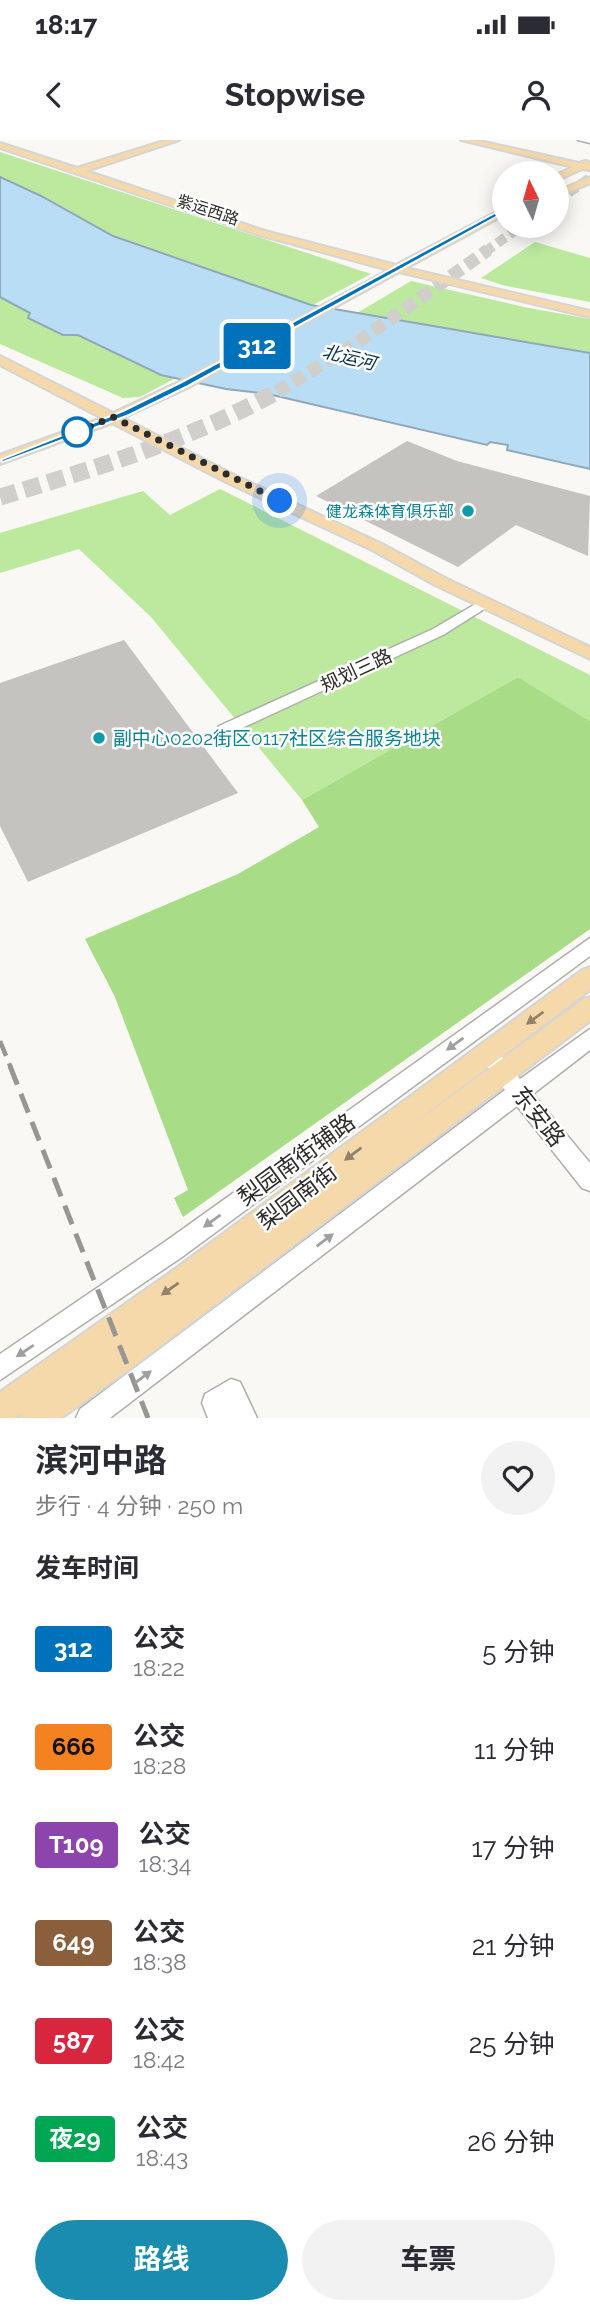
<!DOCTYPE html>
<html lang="zh">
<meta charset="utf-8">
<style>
:root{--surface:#fff;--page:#f2f2f3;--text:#2b2b33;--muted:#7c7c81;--accent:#1a8cb0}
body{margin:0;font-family:Raleway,"Noto Sans SC",sans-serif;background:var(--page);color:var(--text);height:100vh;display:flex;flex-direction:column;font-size:26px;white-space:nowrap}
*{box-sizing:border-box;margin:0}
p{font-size:23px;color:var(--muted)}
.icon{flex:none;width:38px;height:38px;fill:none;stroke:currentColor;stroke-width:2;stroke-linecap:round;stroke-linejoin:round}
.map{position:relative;height:1278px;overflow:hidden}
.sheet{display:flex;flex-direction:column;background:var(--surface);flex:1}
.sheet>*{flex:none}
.badge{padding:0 14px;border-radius:5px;font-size:24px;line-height:46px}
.needle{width:46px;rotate:355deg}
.buttons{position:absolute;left:492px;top:21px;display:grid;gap:14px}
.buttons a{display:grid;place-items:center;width:77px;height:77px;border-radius:50%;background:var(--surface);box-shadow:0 4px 18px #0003;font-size:35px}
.you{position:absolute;width:35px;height:35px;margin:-18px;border:5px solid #fff;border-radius:50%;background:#1a73e8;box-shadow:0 0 0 10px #1a73e833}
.map>.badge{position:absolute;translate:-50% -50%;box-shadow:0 0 0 4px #fff}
h2{padding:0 35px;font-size:26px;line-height:63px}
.round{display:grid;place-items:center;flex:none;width:74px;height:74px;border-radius:37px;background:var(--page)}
.headline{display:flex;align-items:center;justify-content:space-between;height:119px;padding:0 35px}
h1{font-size:33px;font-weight:700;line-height:52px}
.action{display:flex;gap:14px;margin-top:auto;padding:14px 35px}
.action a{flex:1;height:80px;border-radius:42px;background:var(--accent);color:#fff;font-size:28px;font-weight:700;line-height:80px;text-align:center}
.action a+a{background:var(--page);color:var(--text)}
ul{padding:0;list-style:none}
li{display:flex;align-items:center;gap:21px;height:98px;padding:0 35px}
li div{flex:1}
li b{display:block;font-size:26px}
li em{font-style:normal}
li .badge{min-width:77px;font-weight:700;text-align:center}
.status{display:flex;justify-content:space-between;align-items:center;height:49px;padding:0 35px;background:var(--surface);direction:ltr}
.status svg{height:19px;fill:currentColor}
header{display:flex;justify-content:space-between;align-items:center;height:91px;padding:0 35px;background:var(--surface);font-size:32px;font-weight:700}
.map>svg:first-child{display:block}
.green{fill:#bce99e}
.forest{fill:#a9dc86}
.water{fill:#baddf6;stroke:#90a8b9;stroke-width:2}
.building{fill:#c4c3bf}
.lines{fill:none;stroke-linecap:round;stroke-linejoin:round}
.highway-tunnel-far2{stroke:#d0cfcc;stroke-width:10;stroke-dasharray:10 5;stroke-linecap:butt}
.highway-tunnel-far1{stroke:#d0cfcc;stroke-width:13;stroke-dasharray:13 6;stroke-linecap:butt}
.highway-tunnel{stroke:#d0cfcc;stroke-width:17;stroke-dasharray:17 8;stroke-linecap:butt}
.minor-casing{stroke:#aeaeaa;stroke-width:3}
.major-casing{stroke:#d5d5d5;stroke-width:4}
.minor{fill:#fff;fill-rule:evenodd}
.major{fill:#f6d9aa;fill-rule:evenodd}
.rail-far1{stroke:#979693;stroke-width:4.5;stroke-dasharray:16 8;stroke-linecap:butt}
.rail{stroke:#979693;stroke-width:5;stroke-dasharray:20 10;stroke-linecap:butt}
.oneway{fill:#92826a}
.oneway2{fill:#a0a0a0}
.line{fill:#0072bc;stroke:#fff;stroke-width:2}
.walk{stroke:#2d2c2b;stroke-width:7;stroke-dasharray:0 12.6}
.stop-dot{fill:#fff;stroke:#0072bc;stroke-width:3.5}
.culture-dot{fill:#0f9aa8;stroke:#fff;stroke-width:2.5}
.labels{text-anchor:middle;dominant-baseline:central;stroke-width:5;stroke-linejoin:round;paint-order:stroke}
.far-street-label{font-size:16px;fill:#2d2c2b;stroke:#fff}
.far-culture-label{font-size:16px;fill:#0d838f;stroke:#fff;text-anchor:end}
.far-water-label{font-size:18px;font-style:italic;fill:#042f47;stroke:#fff}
.street-label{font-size:19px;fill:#2d2c2b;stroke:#fff}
.culture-label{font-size:19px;fill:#0d838f;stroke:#fff;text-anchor:start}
.near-street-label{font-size:23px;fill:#2d2c2b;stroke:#fff}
</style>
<div class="status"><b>18:17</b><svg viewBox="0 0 49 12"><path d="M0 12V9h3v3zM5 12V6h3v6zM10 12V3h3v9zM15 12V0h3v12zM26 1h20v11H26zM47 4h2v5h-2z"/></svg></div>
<header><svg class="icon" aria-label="back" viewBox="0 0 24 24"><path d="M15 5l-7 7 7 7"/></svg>Stopwise<svg class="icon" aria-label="person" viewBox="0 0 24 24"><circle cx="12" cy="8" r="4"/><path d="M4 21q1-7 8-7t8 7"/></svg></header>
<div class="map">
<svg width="590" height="1278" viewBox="0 0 590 1278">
<rect width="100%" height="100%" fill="#f9f8f4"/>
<g class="green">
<polygon points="0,12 371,134 140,257 123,258 0,204"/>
<polygon points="535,102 590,118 590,162 502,145 481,138"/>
<polygon points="411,141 529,168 590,179 590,213 357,173"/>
<polygon points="220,349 590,535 590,581 518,537 302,660 151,477 79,409 0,433 0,393 143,351 170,375"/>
</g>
<polygon class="forest" points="518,537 590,581 590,789 183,1077 174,1058 188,1050 115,857 85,799 238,734 319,687 302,660"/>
<polygon class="water" points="0,37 41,56 113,96 311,165 590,213 590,329 507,310 508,305 490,302 487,305 268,254 226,249 161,235 78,195 63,195 28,178 30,173 0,157"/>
<g class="building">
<polygon points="407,301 457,321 590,356 588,416 516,385 458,427 316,356"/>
<polygon points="124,500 238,653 28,742 0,686 0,543"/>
</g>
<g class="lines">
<g class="highway-tunnel-far2">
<polyline points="556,61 590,38"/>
<polyline points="485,112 521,86"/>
</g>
<polyline class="highway-tunnel-far1" points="277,252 358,202 488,110"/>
<path class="highway-tunnel" d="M 0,357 C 97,328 192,299 280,250"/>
<defs>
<g id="minor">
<polygon points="578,0 590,0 590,3"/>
<polygon points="484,459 489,460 489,466 443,495 229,594 224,595 216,590 219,586 433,489"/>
<polygon points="590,798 590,816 182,1117 0,1240 0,1214 166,1101"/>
<polygon points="590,889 590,910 533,954 590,1023 590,1051 582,1048 517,966 110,1278 76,1278 80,1269 505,950 477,913 480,907 487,904 494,907 520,939"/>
<polygon points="231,1239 240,1242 257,1278 208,1278 202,1263 205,1254"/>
</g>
<g id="major">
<polygon points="167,0 179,0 86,31 265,91 396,125 504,68 504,75 406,128 590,171 590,177 399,132 189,247 123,278 236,336 382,404 447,439 590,507 590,519 435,445 372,410 226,342 112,283 0,324 0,315 102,278 0,225 0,216 113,273 181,241 389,130 259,95 0,8 0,3 77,28"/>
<polygon points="461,0 475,0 579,23 586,21 590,23 590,30 582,29 556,41 556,35 573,27"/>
<polygon points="590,37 590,43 556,58 556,52"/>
<polygon points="590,827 590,850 397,996 582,860 590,857 590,881 134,1226 61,1278 20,1278 22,1273 15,1278 0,1278 0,1252 175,1129 582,830"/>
</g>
</defs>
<use href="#minor" class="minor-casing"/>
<use href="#major" class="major-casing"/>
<use href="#minor" class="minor"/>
<use href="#major" class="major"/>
<polyline class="rail-far1" points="0,901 11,928"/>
<polyline class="rail" points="10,926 148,1278"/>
</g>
<defs><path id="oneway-solid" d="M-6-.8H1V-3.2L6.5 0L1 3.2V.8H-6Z" transform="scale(1.75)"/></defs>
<g class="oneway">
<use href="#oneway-solid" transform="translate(535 878) rotate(144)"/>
<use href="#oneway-solid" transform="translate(353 1014) rotate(143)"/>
<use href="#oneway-solid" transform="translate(170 1149) rotate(145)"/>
</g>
<g class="oneway2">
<use href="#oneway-solid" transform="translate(455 904) rotate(144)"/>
<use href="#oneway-solid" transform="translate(212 1081) rotate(144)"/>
<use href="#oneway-solid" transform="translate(325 1100) rotate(-37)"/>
<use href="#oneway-solid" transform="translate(25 1211) rotate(146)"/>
<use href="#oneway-solid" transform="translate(143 1237) rotate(-37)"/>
</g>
<polygon class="line" points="502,69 507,71 188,246 129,275 3,322 0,320 123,271 182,242"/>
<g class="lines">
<polyline class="walk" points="77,292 72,294 113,277 280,361"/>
</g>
<circle class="stop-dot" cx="77" cy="292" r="14"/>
<g class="culture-dot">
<circle cx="468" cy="371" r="7"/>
<circle cx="99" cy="598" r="7"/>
</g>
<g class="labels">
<g class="far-street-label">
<text transform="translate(208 70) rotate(18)">紫运西路</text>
</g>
<g class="far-culture-label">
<text x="454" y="371">健龙森体育俱乐部</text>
</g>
<g class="far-water-label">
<text transform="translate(349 217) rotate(14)">北运河</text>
</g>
<g class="street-label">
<text transform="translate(356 530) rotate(-25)">规划三路</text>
</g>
<g class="culture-label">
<text x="113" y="598">副中心0202街区0117社区综合服务地块</text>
</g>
<g class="near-street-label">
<text transform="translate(539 976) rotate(52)">东安路</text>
<text transform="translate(296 1019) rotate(-36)">梨园南街辅路</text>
<text transform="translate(297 1056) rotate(-37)">梨园南街</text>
</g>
</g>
</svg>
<div class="buttons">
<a><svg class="needle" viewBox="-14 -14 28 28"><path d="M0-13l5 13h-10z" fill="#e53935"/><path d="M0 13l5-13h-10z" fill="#7c7c81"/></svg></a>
</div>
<div class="you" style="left:280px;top:361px"></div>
<b class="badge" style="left:257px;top:206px;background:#0072bc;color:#fff">312</b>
</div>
<section class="sheet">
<div class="headline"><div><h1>滨河中路</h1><p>步行 · 4 分钟 · 250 m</p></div><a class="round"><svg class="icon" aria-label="heart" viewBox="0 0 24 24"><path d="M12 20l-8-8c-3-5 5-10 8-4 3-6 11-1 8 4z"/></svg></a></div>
<h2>发车时间</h2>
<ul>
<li><span class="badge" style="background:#0072bc;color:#fff">312</span><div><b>公交</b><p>18:22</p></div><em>5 分钟</em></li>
<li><span class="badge" style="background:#f58220;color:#111">666</span><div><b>公交</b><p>18:28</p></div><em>11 分钟</em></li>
<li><span class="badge" style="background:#8e44ad;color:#fff">T109</span><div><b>公交</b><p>18:34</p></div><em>17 分钟</em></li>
<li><span class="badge" style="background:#8b5e3c;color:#fff">649</span><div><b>公交</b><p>18:38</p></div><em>21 分钟</em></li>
<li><span class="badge" style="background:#d7263d;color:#fff">587</span><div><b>公交</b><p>18:42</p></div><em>25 分钟</em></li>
<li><span class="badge" style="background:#00a651;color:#fff">夜29</span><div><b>公交</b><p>18:43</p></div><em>26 分钟</em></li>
</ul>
<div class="action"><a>路线</a><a>车票</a></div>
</section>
